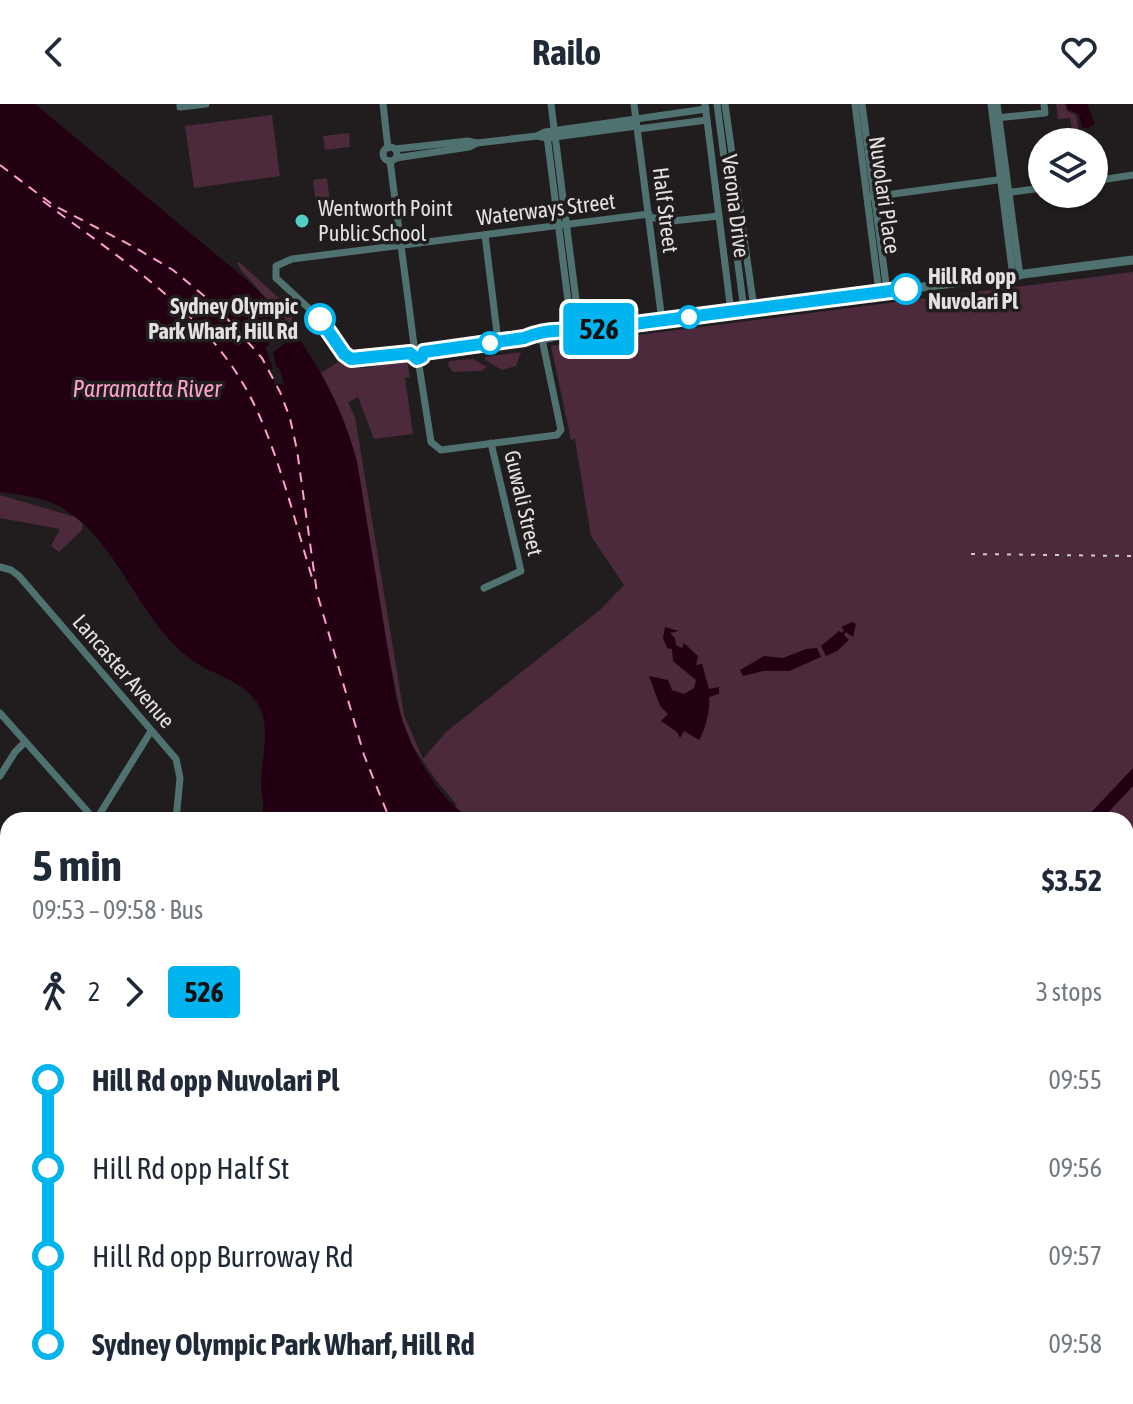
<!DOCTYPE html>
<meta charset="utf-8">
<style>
:root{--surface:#fff;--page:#f6f6f7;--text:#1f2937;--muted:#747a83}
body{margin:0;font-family:"Asap Condensed",sans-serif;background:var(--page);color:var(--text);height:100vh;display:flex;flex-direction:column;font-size:30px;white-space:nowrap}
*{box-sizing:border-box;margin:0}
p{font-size:26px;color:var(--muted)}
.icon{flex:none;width:44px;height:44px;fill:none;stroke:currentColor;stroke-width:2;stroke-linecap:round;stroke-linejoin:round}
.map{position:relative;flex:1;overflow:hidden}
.drawer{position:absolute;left:0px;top:708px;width:1134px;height:592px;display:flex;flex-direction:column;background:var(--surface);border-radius:24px 24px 0 0;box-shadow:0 2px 6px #0004}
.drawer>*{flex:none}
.badge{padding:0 16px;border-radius:6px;font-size:28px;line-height:52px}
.fabs{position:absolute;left:1028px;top:24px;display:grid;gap:16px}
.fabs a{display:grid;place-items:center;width:80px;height:80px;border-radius:50%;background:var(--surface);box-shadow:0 2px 6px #0004;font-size:40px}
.map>.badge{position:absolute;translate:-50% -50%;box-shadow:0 0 0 4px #fff}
.legs{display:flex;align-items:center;gap:12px;height:88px;padding:0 32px;font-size:26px}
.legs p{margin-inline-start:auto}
.headline{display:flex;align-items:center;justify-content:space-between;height:136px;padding:0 32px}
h1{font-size:44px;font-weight:700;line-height:60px}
ul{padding:0 32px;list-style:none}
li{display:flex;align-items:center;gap:28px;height:88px;font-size:30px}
li i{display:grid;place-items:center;width:12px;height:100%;margin:0 10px;background:currentColor}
li i::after{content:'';width:20px;height:20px;margin:-10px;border:6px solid;border-radius:50%;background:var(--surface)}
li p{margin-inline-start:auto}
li:first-child i{background:linear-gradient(#0000 50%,currentColor 0)}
li:last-child i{background:linear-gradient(currentColor 50%,#0000 0)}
header{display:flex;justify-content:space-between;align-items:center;height:104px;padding:0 32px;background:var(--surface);font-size:36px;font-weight:700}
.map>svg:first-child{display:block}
.green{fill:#4c2a3b}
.water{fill:#220012}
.pier{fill:#211d1e}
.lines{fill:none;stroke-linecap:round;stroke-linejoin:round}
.ferry{stroke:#fda1cd;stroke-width:2;stroke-dasharray:10 8;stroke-linecap:butt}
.minor{stroke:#4f7270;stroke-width:7}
.tertiary{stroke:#4f7270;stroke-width:9}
.secondary{stroke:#68a39f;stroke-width:10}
.rail{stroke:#cecbcd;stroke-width:2;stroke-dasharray:4 8;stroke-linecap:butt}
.line-1-casing{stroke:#fff;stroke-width:18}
.line-1{stroke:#00b5ef;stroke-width:12}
.poi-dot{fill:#54cdc7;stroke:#211d1e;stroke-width:3}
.stop-1-dot{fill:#fff;stroke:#00b5ef;stroke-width:4}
.labels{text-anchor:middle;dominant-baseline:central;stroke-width:7;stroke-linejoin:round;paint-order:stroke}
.street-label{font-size:22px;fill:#e3e0e2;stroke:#211d1e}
.poi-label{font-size:22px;fill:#e3e0e2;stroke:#211d1e;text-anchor:start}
.stop-label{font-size:22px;font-weight:bold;fill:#e3e0e2;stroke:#211d1e;text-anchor:start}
.water-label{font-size:24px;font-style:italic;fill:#fda1cd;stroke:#211d1e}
</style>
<header><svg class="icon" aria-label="back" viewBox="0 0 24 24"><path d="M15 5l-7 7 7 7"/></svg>Railo<svg class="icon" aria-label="heart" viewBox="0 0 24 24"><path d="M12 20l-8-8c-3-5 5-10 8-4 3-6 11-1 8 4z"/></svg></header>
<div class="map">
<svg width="1133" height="1300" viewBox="0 0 1133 1300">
<rect width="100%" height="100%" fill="#211d1e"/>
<g class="green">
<polygon points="1056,0 1065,0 1067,7 1076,11 1079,29 1073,30 1070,14 1058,15"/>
<polygon points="272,11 280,72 194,84 185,22"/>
<polygon points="349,29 350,43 325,46 323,32"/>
<polygon points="327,74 330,99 316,101 313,76"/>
<polygon points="239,158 282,197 293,216 301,220 294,225 241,166 237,159"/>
<polygon points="1133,168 1133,860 1126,859 1126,716 470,716 455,702 457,701 436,676 407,634 403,621 389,552 321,269 340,257 349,262 365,264 407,256 410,273 405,274 413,330 374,335 358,293 348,298 355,313 404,611 423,655 446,628 601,505 624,481 591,432 575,335 571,336 551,242"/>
<polygon points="529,240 530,243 430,256 430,253"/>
<polygon points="521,248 516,262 502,266 485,256 485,253"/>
<polygon points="473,255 487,263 481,267 453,268 448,261 449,257"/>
<polygon points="0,391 75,413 83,419 82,426 59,448 51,442 60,425 0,414"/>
<polygon points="1126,1051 1133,1051 1133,1300 956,1300 961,1292 1126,1292"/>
</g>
<g class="water">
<path d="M 0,0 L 35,0 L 248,177 C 301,227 338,287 357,357 L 396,595 C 409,642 430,685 470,716 L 258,716 C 259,714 263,707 263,705 C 264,697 261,688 261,681 C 261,657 271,624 259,602 C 244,575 212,572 189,554 C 137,514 120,440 64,405 C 45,393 22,391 0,388 Z"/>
<polygon points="1067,0 1087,0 1095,20 1088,24 1082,24 1079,10 1067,5"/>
<polygon points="852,518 856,520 853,533 846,528 844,531 849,536 837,547 826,552 821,542 839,527 842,529 844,526 841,523"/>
<path d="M 665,523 L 679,527 L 670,529 L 675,534 L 676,541 L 682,544 L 684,539 L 698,552 L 696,561 L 702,560 L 709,585 L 719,583 L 719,590 L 709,593 C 711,604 705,627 699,636 L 684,627 L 680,634 L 677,628 L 661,617 L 668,610 L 660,602 L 649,572 L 668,576 L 672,586 L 684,590 L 694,584 L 696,576 L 673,557 L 672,545 L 667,544 L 663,534 Z"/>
<polygon points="817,544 821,553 789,567 763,567 743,572 740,566 764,552 783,554 806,545"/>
<polygon points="1133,664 1133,682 1101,716 1084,716"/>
<polygon points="1126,858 1133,859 1132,1052 1126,1051"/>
</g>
<polygon class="pier" points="293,226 297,231 273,248 276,263 279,264 284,279 275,281 270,266 273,264 265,243 269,242 268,239 281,229 284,232"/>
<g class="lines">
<g class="ferry">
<polyline points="0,61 53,101 134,143 173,166 215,201 262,254 280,288 290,314 297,346 317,489 364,651 390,716"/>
<path d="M 43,97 C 114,151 200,203 245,283 C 276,337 295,419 314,480"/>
<polyline points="1126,916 1133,918"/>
</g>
<g class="minor">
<polyline points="180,0 180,3 206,0"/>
<polyline points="383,0 388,44"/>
<polyline points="551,0 580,227"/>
<polyline points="634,0 662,217"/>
<polyline points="705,0 731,208"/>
<polyline points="717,0 744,206"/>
<polyline points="725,0 754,204"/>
<polyline points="855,0 879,188"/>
<polyline points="862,0 887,187"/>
<polyline points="991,0 1013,173"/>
<polyline points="997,0 1020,172"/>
<polyline points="996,14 1045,9 1044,0"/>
<polyline points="637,22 547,34 537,32 545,28 706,5"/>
<polyline points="638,25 707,16"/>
<polyline points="547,32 572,228"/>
<circle cx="390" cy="50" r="7"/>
<polyline points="395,45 468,37 476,39"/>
<polyline points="396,54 469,43 477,39 537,32"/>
<polyline points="390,57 414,241"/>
<polyline points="1094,77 1133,71"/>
<polyline points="1004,89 1042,84"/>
<polyline points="870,93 1005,75"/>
<polyline points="649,113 672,117 719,112"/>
<polyline points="485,131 498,237"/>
<polyline points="410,249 357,256 348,254 315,210 276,174 276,162 292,155 649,110"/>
<polyline points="418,255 431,338 441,346 557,331 561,326 542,235"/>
<polyline points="0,463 11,466 19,472 176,655 180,674 176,716"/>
<polyline points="484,484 521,467 491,339"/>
<polyline points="0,609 95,716"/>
<polyline points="0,672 15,648 25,638"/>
<polyline points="96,716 151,627"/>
<polyline points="0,867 8,854"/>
<polyline points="0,1050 8,1038"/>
<polyline points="0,1210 8,1215"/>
<polyline points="893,1292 906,1300"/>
<polyline points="184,1300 189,1292"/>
<polyline points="541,1300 546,1292"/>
<polyline points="745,1300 750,1292"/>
<polyline points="856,1300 861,1292"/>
<polyline points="967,1300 982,1292"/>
</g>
<g class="tertiary">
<polyline points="524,234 542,235 580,227 1133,156"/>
<polyline points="424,248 529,232"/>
<polyline points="136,1292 149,1300"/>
</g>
<g class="secondary">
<polyline points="0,786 8,791"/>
<polyline points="0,1244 8,1231"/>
</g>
<polyline class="rail" points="971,450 1133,452"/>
</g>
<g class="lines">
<defs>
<path id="line-1" d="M 320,215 L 344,250 L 351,255 L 410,249 L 417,255 L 422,253 L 424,248 L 524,234 C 539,228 556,225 572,228 L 906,185"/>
</defs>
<use href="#line-1" class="line-1-casing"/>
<use href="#line-1" class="line-1"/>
</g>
<circle class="poi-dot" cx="302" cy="117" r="8"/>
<g class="stop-1-dot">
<circle cx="906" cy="185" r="14"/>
<circle cx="689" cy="213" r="10"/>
<circle cx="320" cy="215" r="14"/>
<circle cx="490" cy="239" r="10"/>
</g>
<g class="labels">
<g class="street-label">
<text transform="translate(885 91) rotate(82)">Nuvolari Place</text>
<text transform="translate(736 102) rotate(83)">Verona Drive</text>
<text transform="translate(546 105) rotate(-7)">Waterways Street</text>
<text transform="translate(666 106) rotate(83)">Half Street</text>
<text transform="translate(524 399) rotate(77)">Guwali Street</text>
<text transform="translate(124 567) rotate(49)">Lancaster Avenue</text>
</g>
<g class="poi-label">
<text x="318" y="104">Wentworth Point<tspan x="318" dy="25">Public School</tspan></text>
</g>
<g class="stop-label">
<text x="928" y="172">Hill Rd opp<tspan x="928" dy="25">Nuvolari Pl</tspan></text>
<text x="298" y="202" text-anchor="end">Sydney Olympic<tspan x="298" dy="25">Park Wharf, Hill Rd</tspan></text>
</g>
<g class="water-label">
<text x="147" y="284">Parramatta River</text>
</g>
</g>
</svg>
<div class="fabs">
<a><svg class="icon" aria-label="layers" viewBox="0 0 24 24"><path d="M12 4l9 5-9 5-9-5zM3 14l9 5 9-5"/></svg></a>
</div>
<b class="badge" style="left:599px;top:225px;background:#00b5ef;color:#111">526</b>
<section class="drawer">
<div class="headline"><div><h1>5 min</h1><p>09:53 – 09:58 · Bus</p></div><b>$3.52</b></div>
<div class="legs"><svg class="icon" aria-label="walk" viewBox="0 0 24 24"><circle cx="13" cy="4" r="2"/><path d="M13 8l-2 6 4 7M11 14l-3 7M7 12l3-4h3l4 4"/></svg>2<svg class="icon" aria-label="forward" viewBox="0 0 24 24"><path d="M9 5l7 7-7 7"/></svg><b class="badge" style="background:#00b5ef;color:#111">526</b><p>3 stops</p></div>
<ul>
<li><i style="color:#00b5ef"></i><b>Hill Rd opp Nuvolari Pl</b><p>09:55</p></li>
<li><i style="color:#00b5ef"></i><span>Hill Rd opp Half St</span><p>09:56</p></li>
<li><i style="color:#00b5ef"></i><span>Hill Rd opp Burroway Rd</span><p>09:57</p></li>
<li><i style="color:#00b5ef"></i><b>Sydney Olympic Park Wharf, Hill Rd</b><p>09:58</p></li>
</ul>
</section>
</div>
